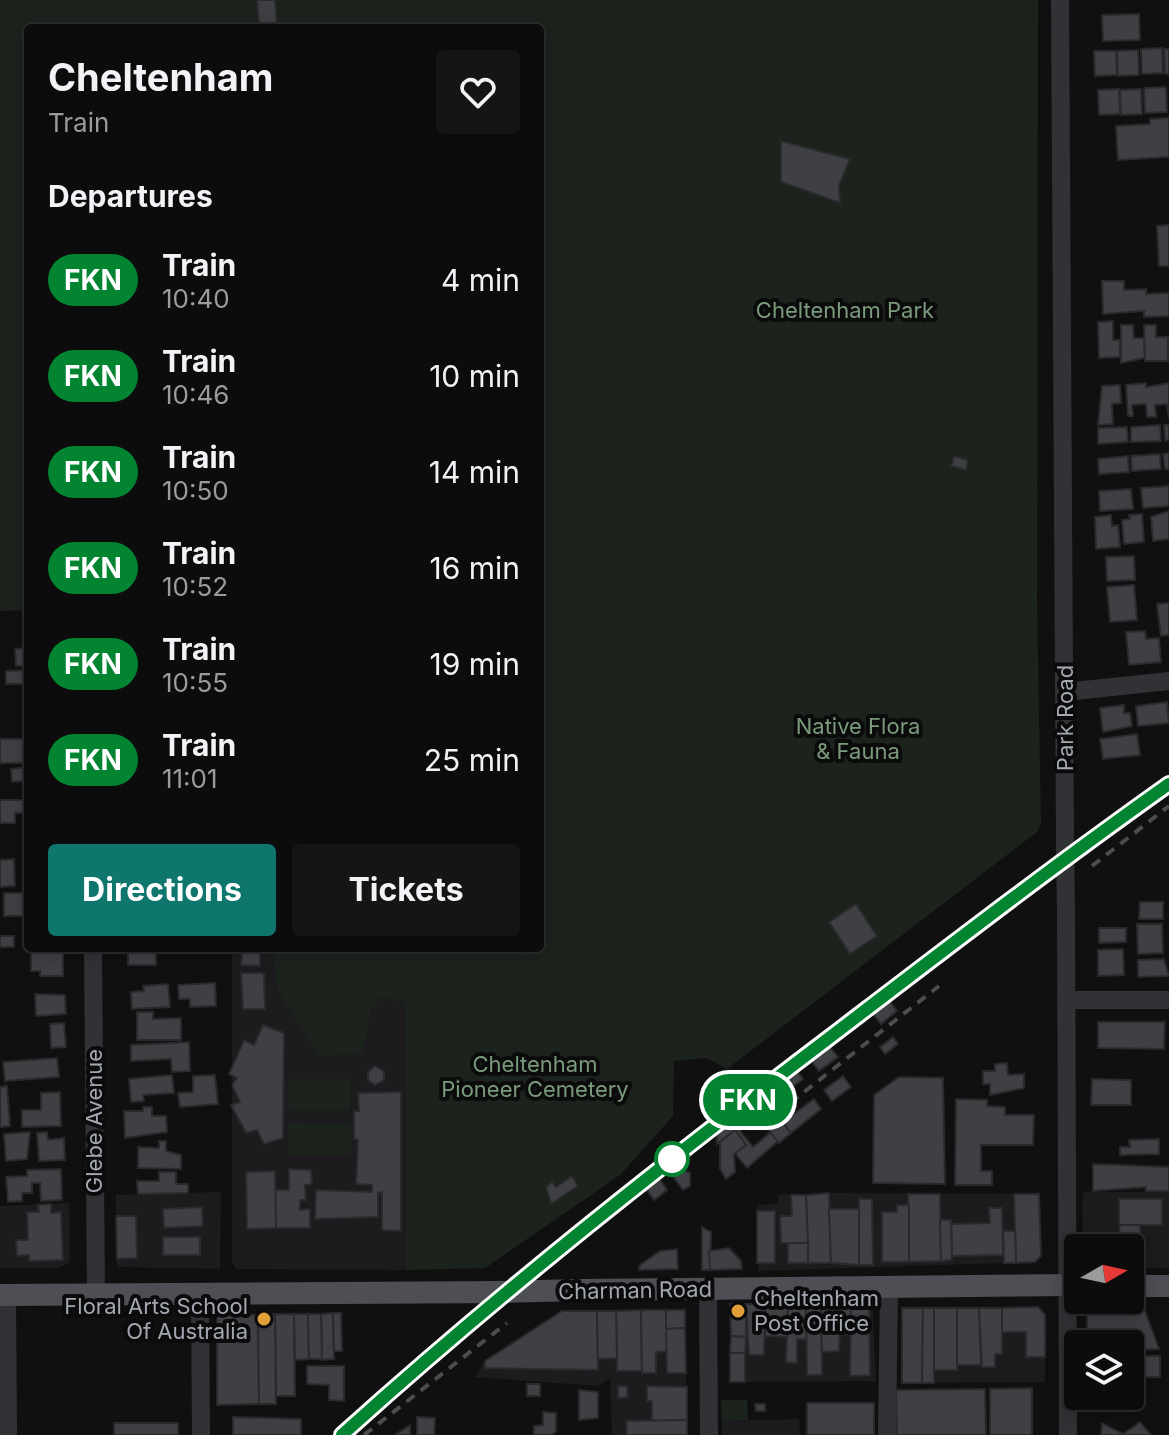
<!DOCTYPE html>
<style>
:root{--surface:#0c0c0d;--page:#151516;--text:#f1f3f6;--muted:#9a9b9d;--line:#2c2c2e;--accent:#0f766e}
body{margin:0;font-family:Inter,sans-serif;background:var(--page);color:var(--text);height:100vh;display:flex;flex-direction:column;font-size:30px;white-space:nowrap}
*{box-sizing:border-box;margin:0}
p{font-size:26px;color:var(--muted)}
.icon{flex:none;width:44px;height:44px;fill:none;stroke:currentColor;stroke-width:2;stroke-linecap:round;stroke-linejoin:round}
.map{position:relative;flex:1;overflow:hidden}
.side{position:absolute;left:24px;top:24px;width:520px;height:928px;display:flex;flex-direction:column;background:var(--surface);border-radius:8px;box-shadow:0 4px 20px #0003,0 0 0 2px var(--line)}
.side>*{flex:none}
.badge{padding:0 16px;border-radius:26px;font-size:28px;line-height:52px}
.needle{width:52px;rotate:81deg}
.tools{position:absolute;left:1064px;top:1234px;display:grid;gap:16px}
.tools a{display:grid;place-items:center;width:80px;height:80px;border-radius:8px;background:var(--surface);box-shadow:0 4px 20px #0003,0 0 0 2px var(--line);font-size:40px}
.map>.badge{position:absolute;translate:-50% -50%;box-shadow:0 0 0 4px #fff}
h2{padding:0 24px;font-size:30px;line-height:72px}
.round{display:grid;place-items:center;flex:none;width:84px;height:84px;border-radius:8px;background:var(--page)}
.headline{display:flex;align-items:center;justify-content:space-between;height:136px;padding:0 24px}
h1{font-size:38px;font-weight:700;line-height:60px}
.action{display:flex;gap:16px;margin-top:auto;padding:16px 24px}
.action a{flex:1;height:92px;border-radius:8px;background:var(--accent);color:#fff;font-size:32px;font-weight:700;line-height:92px;text-align:center}
.action a+a{background:var(--page);color:var(--text)}
ul{padding:0;list-style:none}
li{display:flex;align-items:center;gap:24px;height:96px;padding:0 24px}
li div{flex:1}
li b{display:block;font-size:30px}
li em{font-style:normal}
li .badge{min-width:88px;font-weight:700;text-align:center}
.map>svg:first-child{display:block}
.built{fill:#1c1c1e}
.green{fill:#1c231d}
.building{fill:#3f4044;stroke:#2a2a2d;stroke-width:2}
.lines{fill:none;stroke-linecap:round;stroke-linejoin:round}
.minor{stroke:#313235;stroke-width:18}
.major{stroke:#4d4f54;stroke-width:22}
.rail{stroke:#4a4c50;stroke-width:4;stroke-dasharray:10 8;stroke-linecap:butt}
.minor-bridge{stroke:#313235;stroke-width:18}
.major-bridge{stroke:#4d4f54;stroke-width:22}
.line-casing{stroke:#fff;stroke-width:18}
.line{stroke:#028430;stroke-width:12}
.stop-dot{fill:#fff;stroke:#028430;stroke-width:4}
.poi-dot{fill:#e09f38;stroke:#0b0b0c;stroke-width:3}
.labels{text-anchor:middle;dominant-baseline:central;stroke-width:8;stroke-linejoin:round;paint-order:stroke}
.park-label{font-size:22px;fill:#7a9a7b;stroke:#0b0b0c}
.street-label{font-size:22px;fill:#a2a7b0;stroke:#0b0b0c}
.poi-label{font-size:22px;fill:#a2a7b0;stroke:#0b0b0c;text-anchor:start}
</style>
<div class="map">
<svg width="1169" height="1435" viewBox="0 0 1169 1435">
<rect width="100%" height="100%" fill="#101011"/>
<g class="built">
<polygon points="232,948 405,948 406,1270 236,1269 232,1262"/>
<polygon points="221,1192 220,1269 117,1267 116,1195"/>
<polygon points="1083,1192 1169,1192 1169,1268 1130,1268 1130,1248 1082,1248"/>
<polygon points="829,1193 1039,1194 1041,1256 1035,1262 758,1271 757,1205 778,1204 778,1195"/>
<polygon points="69,1203 70,1262 59,1268 0,1268 0,1206"/>
<polygon points="872,1298 876,1381 730,1382 730,1304"/>
<polygon points="1038,1307 1045,1315 1045,1382 902,1383 902,1308"/>
<polygon points="685,1310 687,1435 612,1435 610,1378 599,1386 475,1377 485,1361 562,1311"/>
<polygon points="799,1419 800,1435 722,1435 722,1421"/>
</g>
<g class="green">
<polygon points="0,0 1038,0 1037,608 1041,823 1037,832 727,1069 707,1058 674,1061 673,1116 620,1175 485,1268 406,1270 405,1002 382,997 371,1009 363,1053 319,1056 277,989 273,948 540,948 540,28 28,28 28,610 0,611"/>
<polygon points="288,1079 350,1079 350,1110 289,1110"/>
<polygon points="288,1123 351,1124 351,1155 288,1155"/>
<polygon points="721,1400 747,1400 748,1420 722,1421"/>
</g>
<g class="building">
<polygon points="257,0 275,0 277,23 259,24"/>
<polygon points="1139,14 1140,40 1103,41 1102,15"/>
<polygon points="1162,48 1163,73 1142,74 1141,49"/>
<polygon points="1164,49 1169,49 1169,74 1165,74"/>
<polygon points="1138,50 1139,75 1118,76 1117,51"/>
<polygon points="1094,51 1116,51 1117,75 1095,76"/>
<polygon points="1166,87 1167,112 1145,113 1144,88"/>
<polygon points="1119,89 1120,114 1099,115 1098,90"/>
<polygon points="1141,89 1142,114 1121,115 1120,90"/>
<polygon points="1169,118 1169,157 1118,160 1116,126 1150,124 1150,119"/>
<polygon points="781,141 850,159 839,186 840,203 781,182"/>
<polygon points="1169,225 1169,266 1159,266 1157,226"/>
<polygon points="1102,281 1124,281 1124,290 1146,289 1146,294 1169,293 1169,316 1144,317 1144,311 1103,314"/>
<polygon points="1113,321 1113,340 1120,340 1120,357 1099,358 1098,322"/>
<polygon points="1121,325 1133,325 1134,338 1144,338 1145,358 1121,363"/>
<polygon points="1144,325 1156,325 1156,337 1168,337 1168,361 1145,361"/>
<polygon points="1146,383 1146,387 1169,383 1169,418 1167,404 1155,405 1156,417 1147,417 1146,404 1132,405 1133,416 1128,416 1126,385"/>
<polygon points="1120,385 1121,403 1112,404 1113,424 1098,425 1102,386"/>
<polygon points="1160,425 1161,441 1131,442 1131,427"/>
<polygon points="1164,425 1169,425 1169,440 1165,441"/>
<polygon points="1127,427 1128,442 1098,444 1098,428"/>
<polygon points="1169,453 1169,469 1165,469 1163,454"/>
<polygon points="1160,454 1161,469 1132,471 1131,456"/>
<polygon points="954,456 968,460 966,470 951,466"/>
<polygon points="1128,456 1129,472 1099,474 1098,459"/>
<polygon points="1169,486 1169,506 1143,508 1141,488"/>
<polygon points="1131,489 1133,509 1100,511 1099,491"/>
<polygon points="1169,511 1169,539 1153,541 1151,517"/>
<polygon points="1142,514 1144,542 1124,544 1122,520 1130,519 1129,515"/>
<polygon points="1111,515 1112,526 1118,525 1120,547 1096,549 1095,517"/>
<polygon points="1134,556 1135,580 1107,581 1106,557"/>
<polygon points="1134,585 1137,620 1110,622 1107,587"/>
<polygon points="1169,603 1169,635 1161,636 1157,604"/>
<polygon points="1145,631 1146,639 1159,638 1161,662 1129,665 1126,632"/>
<polygon points="28,648 28,666 16,666 15,649"/>
<polygon points="28,670 28,684 6,684 6,671"/>
<polygon points="1167,702 1169,723 1138,726 1136,706"/>
<polygon points="1124,705 1124,713 1130,713 1132,726 1103,732 1100,708"/>
<polygon points="1137,734 1140,755 1103,759 1100,739"/>
<rect x="0" y="739" width="28" height="24"/>
<polygon points="28,767 28,797 25,797 23,781 12,782 11,769"/>
<polygon points="0,800 28,800 28,813 15,813 15,823 0,823"/>
<polygon points="14,859 15,886 0,887 0,860"/>
<rect x="4" y="893" width="24" height="23"/>
<polygon points="1140,902 1163,902 1163,919 1139,919"/>
<polygon points="856,904 877,936 850,954 829,922"/>
<polygon points="1137,924 1162,924 1163,953 1138,954"/>
<polygon points="1099,928 1126,928 1126,942 1099,943"/>
<rect x="0" y="936" width="14" height="11"/>
<polygon points="1123,949 1124,975 1098,976 1098,950"/>
<polygon points="31,951 63,951 63,976 40,976 40,971 31,971"/>
<polygon points="242,951 260,952 260,966 241,965"/>
<rect x="128" y="952" width="28" height="13"/>
<polygon points="1164,959 1169,976 1138,977 1138,960"/>
<polygon points="241,973 264,973 265,1009 243,1009"/>
<polygon points="215,983 216,1006 190,1007 190,999 179,999 178,985"/>
<polygon points="168,984 170,1007 132,1009 131,992 144,991 143,986"/>
<polygon points="35,994 65,995 66,1014 36,1016"/>
<polygon points="887,997 897,1011 881,1024 870,1010"/>
<polygon points="137,1012 153,1012 153,1019 181,1018 181,1040 137,1040"/>
<polygon points="1098,1022 1165,1022 1164,1049 1098,1048"/>
<polygon points="64,1023 66,1047 51,1048 50,1024"/>
<polygon points="263,1025 284,1033 283,1138 264,1144 257,1130 246,1133 231,1105 240,1102 232,1085 237,1078 229,1074 244,1040 254,1045"/>
<polygon points="893,1037 898,1044 885,1054 880,1047"/>
<polygon points="189,1042 190,1071 172,1072 171,1059 131,1061 131,1045"/>
<polygon points="827,1043 838,1057 819,1071 809,1058"/>
<polygon points="57,1058 59,1077 5,1081 3,1062"/>
<polygon points="1007,1063 1008,1075 1024,1074 1024,1088 990,1095 990,1084 983,1084 983,1071 995,1071 995,1064"/>
<polygon points="375,1066 384,1071 384,1080 375,1085 368,1080 368,1072"/>
<polygon points="798,1072 803,1079 775,1099 768,1093"/>
<polygon points="172,1075 174,1093 143,1095 144,1101 131,1102 129,1079"/>
<polygon points="215,1075 218,1104 180,1107 178,1093 193,1092 193,1076"/>
<polygon points="843,1076 851,1087 832,1101 824,1090"/>
<polygon points="899,1077 943,1078 945,1184 873,1183 874,1095"/>
<polygon points="1092,1079 1131,1080 1131,1105 1091,1105"/>
<polygon points="748,1082 757,1095 747,1103 755,1113 738,1128 753,1147 771,1132 778,1141 747,1168 735,1153 746,1145 735,1130 717,1144 716,1107"/>
<polygon points="7,1086 10,1126 0,1127 0,1087"/>
<polygon points="764,1090 775,1097 775,1113 791,1133 779,1143 747,1103"/>
<polygon points="60,1092 61,1126 22,1127 22,1110 41,1110 41,1093"/>
<polygon points="401,1092 401,1231 382,1230 382,1192 378,1193 378,1217 315,1219 316,1190 372,1192 372,1185 356,1184 358,1140 354,1139 354,1111 359,1111 358,1093"/>
<polygon points="814,1099 821,1109 791,1133 783,1122"/>
<polygon points="956,1099 987,1100 987,1106 1005,1107 1005,1115 1034,1115 1033,1145 981,1145 981,1171 992,1171 992,1185 955,1185"/>
<polygon points="143,1107 152,1107 152,1116 166,1116 167,1132 125,1138 124,1111 143,1111"/>
<polygon points="735,1130 746,1145 734,1154 735,1172 726,1179 720,1169 720,1142"/>
<polygon points="30,1132 27,1159 6,1161 4,1134"/>
<polygon points="47,1132 48,1140 64,1138 65,1160 39,1161 37,1133"/>
<polygon points="1159,1139 1159,1154 1120,1155 1120,1147 1130,1147 1129,1140"/>
<polygon points="159,1141 166,1141 166,1151 181,1155 181,1169 138,1168 138,1147 159,1148"/>
<polygon points="669,1147 683,1147 684,1170 690,1173 690,1186 683,1190 658,1156"/>
<polygon points="1093,1164 1169,1167 1169,1191 1146,1191 1146,1187 1093,1191"/>
<polygon points="61,1169 62,1200 41,1201 40,1183 32,1183 32,1193 22,1193 22,1201 8,1202 6,1177 27,1176 27,1170"/>
<polygon points="289,1169 311,1170 312,1184 305,1185 306,1200 300,1200 300,1210 310,1209 310,1228 276,1228 275,1190 289,1190"/>
<polygon points="275,1171 276,1228 247,1229 246,1172"/>
<polygon points="159,1172 176,1172 176,1184 188,1184 188,1193 138,1194 137,1181 159,1181"/>
<polygon points="657,1175 667,1190 654,1200 643,1185"/>
<polygon points="572,1176 578,1186 551,1204 546,1187 552,1182 556,1187"/>
<polygon points="829,1193 831,1263 808,1263 806,1195"/>
<polygon points="908,1194 940,1194 941,1261 909,1262"/>
<polygon points="1014,1194 1039,1194 1041,1256 1035,1262 1016,1263"/>
<polygon points="791,1195 806,1195 808,1243 781,1243 780,1216 792,1216"/>
<polygon points="859,1199 872,1199 873,1265 859,1265"/>
<rect x="1119" y="1199" width="43" height="26"/>
<polygon points="51,1204 51,1213 61,1212 63,1260 29,1261 29,1255 17,1256 16,1240 28,1240 27,1212 39,1212 38,1205"/>
<polygon points="897,1205 909,1205 909,1262 882,1262 882,1212 897,1212"/>
<polygon points="202,1207 203,1226 164,1228 163,1209"/>
<polygon points="989,1208 1002,1208 1003,1255 952,1256 951,1224 990,1223"/>
<polygon points="829,1209 859,1209 859,1265 831,1263"/>
<rect x="757" y="1211" width="18" height="52"/>
<polygon points="116,1216 136,1216 137,1258 117,1259"/>
<polygon points="940,1220 951,1220 952,1260 941,1261"/>
<polygon points="1119,1225 1140,1225 1141,1253 1130,1254 1130,1248 1121,1248"/>
<polygon points="702,1227 711,1232 710,1270 702,1270"/>
<polygon points="1003,1231 1015,1231 1016,1263 1004,1263"/>
<rect x="163" y="1237" width="37" height="18"/>
<rect x="788" y="1243" width="20" height="20"/>
<polygon points="729,1248 741,1261 742,1269 710,1270 709,1251"/>
<polygon points="677,1249 678,1269 639,1270 640,1265 660,1251"/>
<polygon points="730,1304 746,1304 746,1337 731,1336"/>
<polygon points="746,1304 765,1304 764,1355 749,1355"/>
<polygon points="765,1304 788,1305 787,1337 765,1336"/>
<polygon points="806,1304 807,1340 797,1339 797,1363 786,1362 788,1305"/>
<polygon points="806,1304 821,1304 822,1375 807,1375"/>
<polygon points="821,1304 841,1304 839,1351 822,1352"/>
<polygon points="841,1304 851,1304 850,1335 840,1334"/>
<polygon points="851,1304 869,1305 870,1375 850,1376"/>
<polygon points="1038,1307 1045,1315 1045,1357 1026,1357 1026,1332 1002,1332 1002,1308"/>
<polygon points="902,1308 923,1308 922,1383 902,1383"/>
<polygon points="923,1308 934,1308 934,1383 922,1383"/>
<rect x="934" y="1308" width="23" height="62"/>
<polygon points="957,1308 979,1308 981,1365 957,1365"/>
<polygon points="979,1308 1002,1308 1002,1354 995,1354 995,1367 982,1367"/>
<polygon points="1093,1308 1144,1308 1159,1349 1130,1350 1130,1344 1087,1344 1087,1314"/>
<polygon points="641,1310 642,1371 617,1371 616,1311"/>
<polygon points="641,1310 666,1310 667,1351 656,1352 656,1373 642,1373"/>
<polygon points="666,1310 685,1310 685,1328 666,1329"/>
<polygon points="562,1311 597,1311 598,1370 485,1368 485,1361"/>
<polygon points="597,1311 616,1311 617,1358 598,1359"/>
<polygon points="333,1313 334,1359 322,1360 321,1314"/>
<polygon points="333,1313 341,1313 342,1351 334,1351"/>
<polygon points="217,1314 258,1315 259,1404 217,1405"/>
<polygon points="275,1314 294,1314 295,1396 276,1396"/>
<polygon points="275,1314 276,1404 259,1404 258,1315"/>
<polygon points="294,1314 308,1314 309,1359 295,1360"/>
<polygon points="308,1314 321,1314 322,1359 309,1359"/>
<polygon points="685,1328 686,1373 667,1373 666,1329"/>
<polygon points="731,1336 746,1337 745,1353 730,1353"/>
<rect x="730" y="1353" width="15" height="29"/>
<rect x="1130" y="1356" width="30" height="21"/>
<polygon points="307,1366 344,1366 344,1401 329,1400 329,1385 307,1384"/>
<rect x="527" y="1384" width="13" height="12"/>
<polygon points="618,1386 627,1386 628,1397 618,1398"/>
<polygon points="647,1386 687,1387 687,1420 652,1421 652,1401 647,1401"/>
<polygon points="1130,1386 1136,1386 1137,1403 1091,1404 1091,1396 1130,1396"/>
<polygon points="1032,1388 1032,1435 990,1435 990,1389"/>
<polygon points="985,1389 986,1435 897,1435 896,1390"/>
<polygon points="579,1390 598,1392 598,1418 579,1420"/>
<rect x="807" y="1403" width="67" height="32"/>
<polygon points="755,1404 765,1404 765,1411 756,1411"/>
<polygon points="543,1412 556,1413 556,1431 552,1435 534,1435 534,1426 543,1425"/>
<polygon points="233,1417 301,1419 301,1435 233,1435"/>
<polygon points="417,1417 435,1418 434,1435 417,1435"/>
<polygon points="687,1420 687,1435 627,1435 626,1421"/>
<polygon points="1140,1422 1151,1435 1101,1435 1102,1423 1123,1434"/>
<rect x="114" y="1423" width="64" height="12"/>
<polygon points="410,1425 410,1435 395,1435"/>
</g>
<g class="lines">
<g class="minor">
<polyline points="1060,0 1065,844"/>
<polyline points="1065,692 1169,681"/>
<polyline points="1066,914 1068,1435"/>
<polyline points="93,948 96,1294"/>
<polyline points="1066,1000 1169,1000"/>
<polyline points="708,1289 709,1435"/>
<polyline points="200,1294 201,1435"/>
<polyline points="7,1295 8,1435"/>
<polyline points="887,1435 889,1287"/>
</g>
<g class="major">
<polyline points="1130,1286 1169,1286"/>
<polyline points="580,1290 1078,1285"/>
<polyline points="0,1295 503,1292"/>
</g>
<g class="rail">
<polyline points="1096,836 1169,784"/>
<polyline points="1092,866 1169,806"/>
<polyline points="756,1093 924,965"/>
<polyline points="776,1114 939,986"/>
<polyline points="342,1435 468,1323"/>
<polyline points="364,1435 507,1323"/>
</g>
<polyline class="minor-bridge" points="1065,844 1066,914"/>
<polyline class="major-bridge" points="503,1292 580,1290"/>
</g>
<g class="lines">
<defs>
<path id="line" d="M 342,1435 C 497,1295 659,1167 825,1041 C 939,954 1052,867 1169,784"/>
</defs>
<use href="#line" class="line-casing"/>
<use href="#line" class="line"/>
</g>
<circle class="stop-dot" cx="672" cy="1159" r="16"/>
<g class="poi-dot">
<circle cx="738" cy="1311" r="8"/>
<circle cx="264" cy="1319" r="8"/>
</g>
<g class="labels">
<g class="park-label">
<text x="845" y="310">Cheltenham Park</text>
<text x="858" y="726">Native Flora<tspan x="858" dy="25">&amp; Fauna</tspan></text>
<text x="535" y="1064">Cheltenham<tspan x="535" dy="25">Pioneer Cemetery</tspan></text>
</g>
<g class="street-label">
<text transform="translate(1065 718) rotate(-90)">Park Road</text>
<text transform="translate(94 1121) rotate(-90)">Glebe Avenue</text>
<text transform="translate(635 1290) rotate(-1)">Charman Road</text>
</g>
<g class="poi-label">
<text x="754" y="1298">Cheltenham<tspan x="754" dy="25">Post Office</tspan></text>
<text x="248" y="1306" text-anchor="end">Floral Arts School<tspan x="248" dy="25">Of Australia</tspan></text>
</g>
</g>
</svg>
<div class="tools">
<a><svg class="needle" viewBox="-14 -14 28 28"><path d="M0-13l5 13h-10z" fill="#e53935"/><path d="M0 13l5-13h-10z" fill="#9a9b9d"/></svg></a>
<a><svg class="icon" aria-label="layers" viewBox="0 0 24 24"><path d="M12 4l9 5-9 5-9-5zM3 14l9 5 9-5"/></svg></a>
</div>
<b class="badge" style="left:748px;top:1100px;background:#028430;color:#fff">FKN</b>
<section class="side">
<div class="headline"><div><h1>Cheltenham</h1><p>Train</p></div><a class="round"><svg class="icon" aria-label="heart" viewBox="0 0 24 24"><path d="M12 20l-8-8c-3-5 5-10 8-4 3-6 11-1 8 4z"/></svg></a></div>
<h2>Departures</h2>
<ul>
<li><span class="badge" style="background:#028430;color:#fff">FKN</span><div><b>Train</b><p>10:40</p></div><em>4 min</em></li>
<li><span class="badge" style="background:#028430;color:#fff">FKN</span><div><b>Train</b><p>10:46</p></div><em>10 min</em></li>
<li><span class="badge" style="background:#028430;color:#fff">FKN</span><div><b>Train</b><p>10:50</p></div><em>14 min</em></li>
<li><span class="badge" style="background:#028430;color:#fff">FKN</span><div><b>Train</b><p>10:52</p></div><em>16 min</em></li>
<li><span class="badge" style="background:#028430;color:#fff">FKN</span><div><b>Train</b><p>10:55</p></div><em>19 min</em></li>
<li><span class="badge" style="background:#028430;color:#fff">FKN</span><div><b>Train</b><p>11:01</p></div><em>25 min</em></li>
</ul>
<div class="action"><a>Directions</a><a>Tickets</a></div>
</section>
</div>
